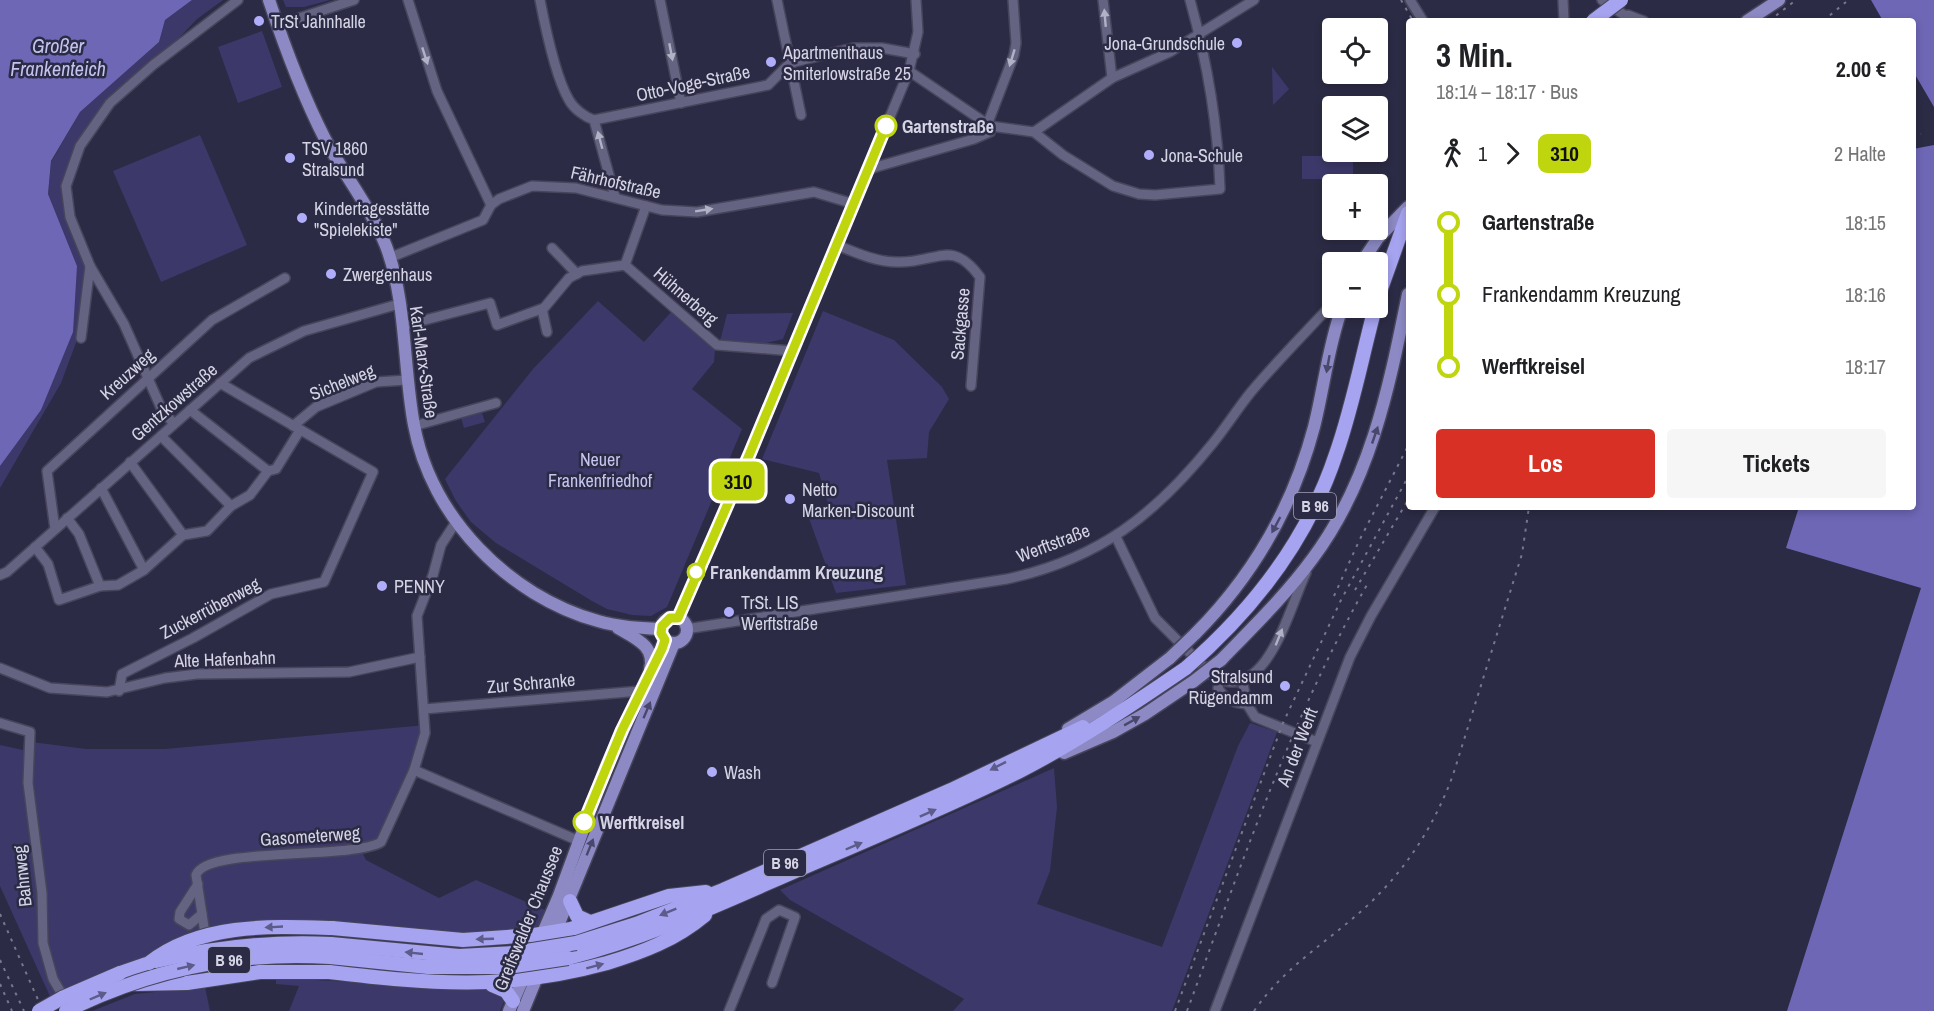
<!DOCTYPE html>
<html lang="de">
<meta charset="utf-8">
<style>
:root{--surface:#fff;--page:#f6f6f6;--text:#202124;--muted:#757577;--accent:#d93025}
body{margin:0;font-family:"Archivo Narrow",sans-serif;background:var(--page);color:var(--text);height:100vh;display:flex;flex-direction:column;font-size:22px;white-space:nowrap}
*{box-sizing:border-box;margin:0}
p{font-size:20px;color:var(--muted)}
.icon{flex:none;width:33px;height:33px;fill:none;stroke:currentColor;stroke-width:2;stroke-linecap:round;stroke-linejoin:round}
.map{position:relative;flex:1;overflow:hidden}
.side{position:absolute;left:1406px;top:18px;width:510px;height:492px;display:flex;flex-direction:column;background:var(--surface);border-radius:6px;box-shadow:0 3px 9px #0003}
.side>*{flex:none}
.badge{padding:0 12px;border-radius:9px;font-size:21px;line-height:39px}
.fabs{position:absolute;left:1322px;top:18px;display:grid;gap:12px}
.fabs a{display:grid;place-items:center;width:66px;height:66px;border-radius:6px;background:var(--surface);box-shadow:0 3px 9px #0003;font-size:30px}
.map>.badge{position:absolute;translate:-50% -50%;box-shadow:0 0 0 3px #fff}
.legs{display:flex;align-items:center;gap:9px;height:66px;padding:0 30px;font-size:20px}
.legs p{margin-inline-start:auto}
.head{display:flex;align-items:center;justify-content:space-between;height:102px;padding:0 30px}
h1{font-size:33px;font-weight:700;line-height:45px}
.action{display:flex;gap:12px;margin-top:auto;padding:12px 30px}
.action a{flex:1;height:69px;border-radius:6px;background:var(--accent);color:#fff;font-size:24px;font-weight:700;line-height:69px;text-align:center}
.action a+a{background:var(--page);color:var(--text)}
ul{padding:0 30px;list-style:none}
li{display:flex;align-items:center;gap:21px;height:72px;font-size:22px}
li i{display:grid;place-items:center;width:9px;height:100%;margin:0 8px;background:currentColor}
li i::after{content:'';width:15px;height:15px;margin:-8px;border:4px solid;border-radius:50%;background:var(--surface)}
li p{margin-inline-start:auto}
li:first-child i{background:linear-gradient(#0000 50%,currentColor 0)}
li:last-child i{background:linear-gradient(currentColor 50%,#0000 0)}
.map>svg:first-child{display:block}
.green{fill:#3c3869}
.water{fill:#6d67b6}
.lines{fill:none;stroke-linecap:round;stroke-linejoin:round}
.minor-casing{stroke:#47455b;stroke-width:12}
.major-casing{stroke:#47455b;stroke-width:15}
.highway-casing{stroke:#47455b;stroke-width:16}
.minor{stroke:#646381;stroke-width:9}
.major{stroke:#8c89c4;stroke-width:12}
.highway{stroke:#a6a3f0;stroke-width:14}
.rail{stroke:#78778d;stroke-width:2;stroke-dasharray:3 6;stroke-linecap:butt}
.major-bridge-casing{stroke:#47455b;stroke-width:15;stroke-linecap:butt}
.highway-bridge-casing{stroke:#47455b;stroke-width:16;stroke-linecap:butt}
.major-bridge{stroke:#8c89c4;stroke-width:12}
.highway-bridge{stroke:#a6a3f0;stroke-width:14}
.oneway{fill:#b2b2c7}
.oneway2{fill:#49476b}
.oneway3{fill:#5d5b89}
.line-1-casing{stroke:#fff;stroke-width:14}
.line-1{stroke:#bfd60e;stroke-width:9}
.poi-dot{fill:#b0aefa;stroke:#2c2b45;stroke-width:2}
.stop-1-dot{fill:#fff;stroke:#bfd60e;stroke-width:3}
.labels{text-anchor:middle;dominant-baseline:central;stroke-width:5;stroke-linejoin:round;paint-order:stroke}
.shield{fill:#2c2b45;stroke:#a2a1b5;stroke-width:1.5}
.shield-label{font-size:16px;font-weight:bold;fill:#d4d4e5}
.poi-label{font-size:18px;fill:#d4d4e5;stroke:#2c2b45;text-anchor:start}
.street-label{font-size:18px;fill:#d4d4e5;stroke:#2c2b45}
.stop-label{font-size:18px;font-weight:bold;fill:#d4d4e5;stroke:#2c2b45;text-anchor:start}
.park-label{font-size:18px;fill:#c5c5f0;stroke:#2c2b45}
.water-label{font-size:20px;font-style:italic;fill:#c3c3ee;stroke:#2c2b45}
</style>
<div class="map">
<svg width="1934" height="1011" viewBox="0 0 1934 1011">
<rect width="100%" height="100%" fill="#2c2b45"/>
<g class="green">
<polygon points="192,0 223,0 197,19 153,65 110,103 70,170 70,217 90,266 80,332 61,383 0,488 0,466 3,459 41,410 77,266 48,194 51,162 80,112 159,42 165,20"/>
<polygon points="283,0 330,0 304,7 286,7"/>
<polygon points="262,31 282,87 238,103 218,47"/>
<polygon points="1272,67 1289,89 1273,105"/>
<polygon points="200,135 247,245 161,282 113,171"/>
<rect x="1302" y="156" width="51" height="23"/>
<polygon points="598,301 644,342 672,311 715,349 714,362 692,389 742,429 667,607 651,616 632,615 607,609 592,601 496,543 471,522 456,501 445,479 533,369"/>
<polygon points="823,311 894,340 942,387 949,399 929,432 927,458 887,460 906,585 836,593 807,513 828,504 819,473 762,459"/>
<polygon points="793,313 783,339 753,346 720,341 727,314"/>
<polygon points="482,413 485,422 464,428 461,418"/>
<polygon points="1250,723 1277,732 1172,1011 953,1011 964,999 790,900 780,890 1054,768 1057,807 1050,871 1037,904 1162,947 1238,746"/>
<polygon points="426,725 425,733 381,842 361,850 366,860 439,898 476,880 552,913 534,935 232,931 53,1003 0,886 0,745 23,750 24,741 86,749 165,749"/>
<polygon points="276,978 488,989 494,989 505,999 500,1011 289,1011 299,986 276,984"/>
<polygon points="205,987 210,1011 92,1011 135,994"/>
</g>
<g class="water">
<polygon points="0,0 192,0 165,20 159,42 80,112 51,161 48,194 77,266 73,332 41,410 0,466"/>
<polygon points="1871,0 1934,0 1934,107 1913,71 1912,21 1883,21"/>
<polygon points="1934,145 1934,1011 1787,1011 1921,588 1786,548 1799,507 1912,507 1913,149"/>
</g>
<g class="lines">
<defs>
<g id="minor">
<polyline points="408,0 437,91 491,205"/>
<path d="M 540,0 C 545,26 556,78 569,100 C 574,109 585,117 594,120 L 615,197"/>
<polyline points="660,0 681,103"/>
<polyline points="777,0 801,115"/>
<polyline points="1103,0 1112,78"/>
<polyline points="1410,0 1423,21"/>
<polyline points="1563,0 1564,21"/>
<polyline points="1602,0 1633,21"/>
<polyline points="1628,15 1644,21"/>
<polyline points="278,25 354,0"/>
<path d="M 909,71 L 990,126 L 1034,132 L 1063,155 L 1113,186 L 1139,194 L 1155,195 L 1220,189 C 1218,126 1207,61 1190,0"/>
<polyline points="594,120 768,85 790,63 853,48 882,48 915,54"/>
<polyline points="1034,132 1112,78 1170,52 1254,0"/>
<polyline points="869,169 974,139 990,132 989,120 1014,55 1016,43 1013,0"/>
<polyline points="646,206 625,265 717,345 792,351"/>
<path d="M 837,245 C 856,253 879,263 900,262 C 938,262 952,239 980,277 L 971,386"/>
<polyline points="552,248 577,274"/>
<polyline points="389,258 483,220 491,205 499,199 532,186 576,188 662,210 697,212 814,192 854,204"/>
<polyline points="90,266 124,324 162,410 174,424"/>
<polyline points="542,309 547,332"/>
<polyline points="402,326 490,303 497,325 544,308 569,278 582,271 625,265"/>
<polyline points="81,338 90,266 70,217 66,186 80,146 110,103 153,65 238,0"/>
<polyline points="293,426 316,407 376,382 407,380"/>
<polyline points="414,426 496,403"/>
<polyline points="161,436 231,506"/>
<polyline points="130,462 183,535"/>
<polyline points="268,471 276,469 300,430"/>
<polyline points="101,488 144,570"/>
<polyline points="67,518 79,534 100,586"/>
<polyline points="55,529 47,471 212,320 285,278"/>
<path d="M 1116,537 L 1155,618 L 1214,677 C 1267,705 1290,605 1306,573"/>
<polyline points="35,547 48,564 59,600 100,586 118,585 144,570 183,535 207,531 231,506 250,495 268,471 190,410"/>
<polyline points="0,575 7,572 249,358 304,331 399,304"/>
<polyline points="678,618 750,453 909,71 918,32 916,0"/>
<path d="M 686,629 L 1007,579 C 1099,559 1155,515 1213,443 C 1226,427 1238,408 1251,392 C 1277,361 1305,333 1332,304"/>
<polyline points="0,668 50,688 107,692 165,678 197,674 349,672 420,657"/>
<polyline points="1242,679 1247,704 1255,717 1317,742"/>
<path d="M 1220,680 L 1218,688 C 1225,700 1234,703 1247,704"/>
<polyline points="119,691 122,674 193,638 271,594 324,582 373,472 220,383"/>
<polyline points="424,709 640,691"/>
<polyline points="0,723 30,732 28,783 42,893 43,943 53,979 66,1001"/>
<polyline points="414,770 579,841"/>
<polyline points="198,884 180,912 179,919 189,925 202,914"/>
<path d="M 206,940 L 196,875 C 206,846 351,860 381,842 L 414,770 L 425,733 L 417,616 L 433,575 L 441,545 L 456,522"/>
<polyline points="729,1011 766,919 779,910 795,917 772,983"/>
<polyline points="1215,1011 1350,657 1371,616 1435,507"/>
</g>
<g id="major">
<path d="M 269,0 C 285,48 302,94 325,139 C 344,175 371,208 386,246 C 407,302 403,367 414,425 C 431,517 508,596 598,621 C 618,627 640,628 661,629"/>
<polyline points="1747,21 1779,0"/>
<polyline points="1362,262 1378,238 1408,207"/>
<circle cx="674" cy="630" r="13"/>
<path d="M 618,628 C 635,638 656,646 650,669"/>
<path d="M 1195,634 C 1252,577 1293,506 1314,427 C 1324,388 1328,346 1342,308"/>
<path d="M 1221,660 C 1253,627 1286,595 1313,558 C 1371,480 1389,387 1408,294"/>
<polyline points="1068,729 1113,702 1170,658"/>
<polyline points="1064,753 1113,732 1145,714 1194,681"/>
<polyline points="509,1011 558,898 606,768 665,640"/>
<polyline points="523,1011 674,643"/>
</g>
<g id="highway">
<polyline points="1377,300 1408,213"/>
<polyline points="570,901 577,916 590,922"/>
<polyline points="332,928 463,940 534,935 571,929 669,896 706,892"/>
<polyline points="576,943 636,924 723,890 951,790 1083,727"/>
<polyline points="331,944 459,956 514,953"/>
<polyline points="330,957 428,967 508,967"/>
<path d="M 568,958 C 648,938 724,902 800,869 C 874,837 948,807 1020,771 C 1078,741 1132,705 1186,668"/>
<path d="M 329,972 C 431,984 505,991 607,963 C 643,952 675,940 705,915"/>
<polyline points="120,973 149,963"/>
<polyline points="136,984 187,983"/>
<polyline points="492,985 506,991 513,1001"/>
</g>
</defs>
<use href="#minor" class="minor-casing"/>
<use href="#major" class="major-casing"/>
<use href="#highway" class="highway-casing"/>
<use href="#minor" class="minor"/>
<use href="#major" class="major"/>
<use href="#highway" class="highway"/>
<g class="rail">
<polyline points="1401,0 1413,21"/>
<polyline points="1769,21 1796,0"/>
<polyline points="1823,21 1846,2"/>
<polyline points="1912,136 1921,134"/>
<polyline points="1355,590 1408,500"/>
<polyline points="1334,596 1359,541 1408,446"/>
<polyline points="0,914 43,1011"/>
<polyline points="0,960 24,1011"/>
<polyline points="0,984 12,1011"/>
<polyline points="1175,1011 1283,723 1341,600 1408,477"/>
<path d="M 1187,1011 C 1241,866 1291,718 1368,583"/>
<path d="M 1254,1011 C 1287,964 1327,943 1368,905 C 1407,868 1434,826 1453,775 L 1522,554 L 1529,507"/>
</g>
<defs>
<g id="major-bridge">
<polyline points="1170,658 1195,634"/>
<polyline points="1194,681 1221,660"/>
</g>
<g id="highway-bridge">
<polyline points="1593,21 1621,0"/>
<path d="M 1186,668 C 1253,610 1308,539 1336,454 C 1353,406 1362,356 1375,308"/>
<polyline points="514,953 576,943"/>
<path d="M 156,961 C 215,947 271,941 331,944"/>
<path d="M 149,963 C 200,923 270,926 332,928"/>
<polyline points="508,967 568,958"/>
<polyline points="187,983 260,972 329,972"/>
<polyline points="39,1011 62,998 120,973"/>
<path d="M 66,1011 C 149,970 238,951 330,957"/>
</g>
</defs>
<use href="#major-bridge" class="major-bridge-casing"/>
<use href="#highway-bridge" class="highway-bridge-casing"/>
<use href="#major-bridge" class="major-bridge"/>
<use href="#highway-bridge" class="highway-bridge"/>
</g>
<defs><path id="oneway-solid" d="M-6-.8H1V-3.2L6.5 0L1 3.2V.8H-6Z" transform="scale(1.5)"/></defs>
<g class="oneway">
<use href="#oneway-solid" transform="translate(1105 18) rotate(-95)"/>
<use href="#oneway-solid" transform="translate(671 52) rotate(79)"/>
<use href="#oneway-solid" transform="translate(425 56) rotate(72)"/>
<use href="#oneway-solid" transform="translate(1012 58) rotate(107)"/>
<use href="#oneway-solid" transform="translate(600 140) rotate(-105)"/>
<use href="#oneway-solid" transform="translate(704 210) rotate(-9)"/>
<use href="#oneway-solid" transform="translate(1279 637) rotate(-68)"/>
</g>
<g class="oneway2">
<use href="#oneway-solid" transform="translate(1328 364) rotate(100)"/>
<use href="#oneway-solid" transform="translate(1375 435) rotate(-71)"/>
<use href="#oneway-solid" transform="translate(1276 525) rotate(118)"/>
<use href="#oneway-solid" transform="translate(647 710) rotate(-67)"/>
<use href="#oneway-solid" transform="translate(1132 721) rotate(-29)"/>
<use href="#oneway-solid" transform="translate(590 847) rotate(-68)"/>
</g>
<g class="oneway3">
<use href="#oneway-solid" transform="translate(998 766) rotate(153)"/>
<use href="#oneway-solid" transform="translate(928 813) rotate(-24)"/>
<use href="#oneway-solid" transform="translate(854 846) rotate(-23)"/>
<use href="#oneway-solid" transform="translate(668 912) rotate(158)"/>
<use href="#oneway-solid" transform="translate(274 927) rotate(177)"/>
<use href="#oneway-solid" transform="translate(485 939) rotate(178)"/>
<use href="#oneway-solid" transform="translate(414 953) rotate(-174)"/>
<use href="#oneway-solid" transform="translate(595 966) rotate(-15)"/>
<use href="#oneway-solid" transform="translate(186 967) rotate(-13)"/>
<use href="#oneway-solid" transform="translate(98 996) rotate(-23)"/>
</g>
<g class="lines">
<defs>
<polyline id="line-1" points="584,822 622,730 662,649 665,640 661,633 662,626 670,618 678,618 750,453 886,126"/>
</defs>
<use href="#line-1" class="line-1-casing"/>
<use href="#line-1" class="line-1"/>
</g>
<g class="poi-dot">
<circle cx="259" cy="21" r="6"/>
<circle cx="1237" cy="43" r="6"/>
<circle cx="771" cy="62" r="6"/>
<circle cx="1149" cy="155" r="6"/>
<circle cx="290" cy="158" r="6"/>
<circle cx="302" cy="218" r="6"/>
<circle cx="331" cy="274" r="6"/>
<circle cx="790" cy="499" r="6"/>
<circle cx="382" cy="586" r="6"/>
<circle cx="729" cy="612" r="6"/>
<circle cx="1285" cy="686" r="6"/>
<circle cx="712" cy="772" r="6"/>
</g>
<g class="stop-1-dot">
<circle cx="886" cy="126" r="10"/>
<circle cx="696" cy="572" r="8"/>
<circle cx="584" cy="822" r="10"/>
</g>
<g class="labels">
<g class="shield">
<rect x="1294" y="493" width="42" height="26" rx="4.5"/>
<rect x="764" y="850" width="42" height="26" rx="4.5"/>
<rect x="208" y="947" width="42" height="26" rx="4.5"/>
</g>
<g class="shield-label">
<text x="1315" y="506">B 96</text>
<text x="785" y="863">B 96</text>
<text x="229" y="960">B 96</text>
</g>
<g class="poi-label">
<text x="271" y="21">TrSt Jahnhalle</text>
<text x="1225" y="43" text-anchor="end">Jona-Grundschule</text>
<text x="783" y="52">Apartmenthaus<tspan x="783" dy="21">Smiterlowstraße 25</tspan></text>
<text x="302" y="148">TSV 1860<tspan x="302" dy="21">Stralsund</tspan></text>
<text x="1161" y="155">Jona-Schule</text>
<text x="314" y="208">Kindertagesstätte<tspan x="314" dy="21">"Spielekiste"</tspan></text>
<text x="343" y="274">Zwergenhaus</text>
<text x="802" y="489">Netto<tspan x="802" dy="21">Marken-Discount</tspan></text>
<text x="394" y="586">PENNY</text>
<text x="741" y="602">TrSt. LIS<tspan x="741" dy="21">Werftstraße</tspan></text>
<text x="1273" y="676" text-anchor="end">Stralsund<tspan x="1273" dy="21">Rügendamm</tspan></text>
<text x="724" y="772">Wash</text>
</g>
<g class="street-label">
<text transform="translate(693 83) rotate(-12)">Otto-Voge-Straße</text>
<text transform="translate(616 182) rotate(13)">Fährhofstraße</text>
<text transform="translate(686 296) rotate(41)">Hühnerberg</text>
<text transform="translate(960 324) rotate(-85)">Sackgasse</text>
<text transform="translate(424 362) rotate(82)">Karl-Marx-Straße</text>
<text transform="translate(127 374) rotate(-42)">Kreuzweg</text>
<text transform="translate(342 382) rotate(-22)">Sichelweg</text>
<text transform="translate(174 402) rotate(-41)">Gentzkowstraße</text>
<text transform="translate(1053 543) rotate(-21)">Werftstraße</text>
<text transform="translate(210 608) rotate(-28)">Zuckerrübenweg</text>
<text transform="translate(225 659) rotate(-2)">Alte Hafenbahn</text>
<text transform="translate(531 683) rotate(-5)">Zur Schranke</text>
<text transform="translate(1297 747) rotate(-69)">An der Werft</text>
<text transform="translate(310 836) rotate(-4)">Gasometerweg</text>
<text transform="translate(22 876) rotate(-96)">Bahnweg</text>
<text transform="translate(528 918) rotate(-68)">Greifswalder Chaussee</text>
</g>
<g class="stop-label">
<text x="902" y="126">Gartenstraße</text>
<text x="710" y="572">Frankendamm Kreuzung</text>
<text x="600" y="822">Werftkreisel</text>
</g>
<g class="park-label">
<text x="600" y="459">Neuer<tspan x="600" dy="21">Frankenfriedhof</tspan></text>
</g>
<g class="water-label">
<text x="58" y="45">Großer<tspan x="58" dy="23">Frankenteich</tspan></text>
</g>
</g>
</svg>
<div class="fabs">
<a><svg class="icon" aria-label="locate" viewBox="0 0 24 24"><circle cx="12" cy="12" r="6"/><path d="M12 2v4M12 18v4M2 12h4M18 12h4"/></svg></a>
<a><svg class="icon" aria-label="layers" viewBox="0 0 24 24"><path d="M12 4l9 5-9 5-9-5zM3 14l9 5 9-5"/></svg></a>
<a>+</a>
<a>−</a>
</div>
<b class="badge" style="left:738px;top:481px;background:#bfd60e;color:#111">310</b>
<section class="side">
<div class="head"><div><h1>3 Min.</h1><p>18:14 – 18:17 · Bus</p></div><b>2.00 €</b></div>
<div class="legs"><svg class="icon" aria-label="walk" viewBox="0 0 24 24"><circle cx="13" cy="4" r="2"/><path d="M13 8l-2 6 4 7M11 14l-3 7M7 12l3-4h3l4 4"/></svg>1<svg class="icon" aria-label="forward" viewBox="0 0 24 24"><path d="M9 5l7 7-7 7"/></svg><b class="badge" style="background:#bfd60e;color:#111">310</b><p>2 Halte</p></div>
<ul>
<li><i style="color:#bfd60e"></i><b>Gartenstraße</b><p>18:15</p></li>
<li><i style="color:#bfd60e"></i><span>Frankendamm Kreuzung</span><p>18:16</p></li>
<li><i style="color:#bfd60e"></i><b>Werftkreisel</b><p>18:17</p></li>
</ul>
<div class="action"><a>Los</a><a>Tickets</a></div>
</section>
</div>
